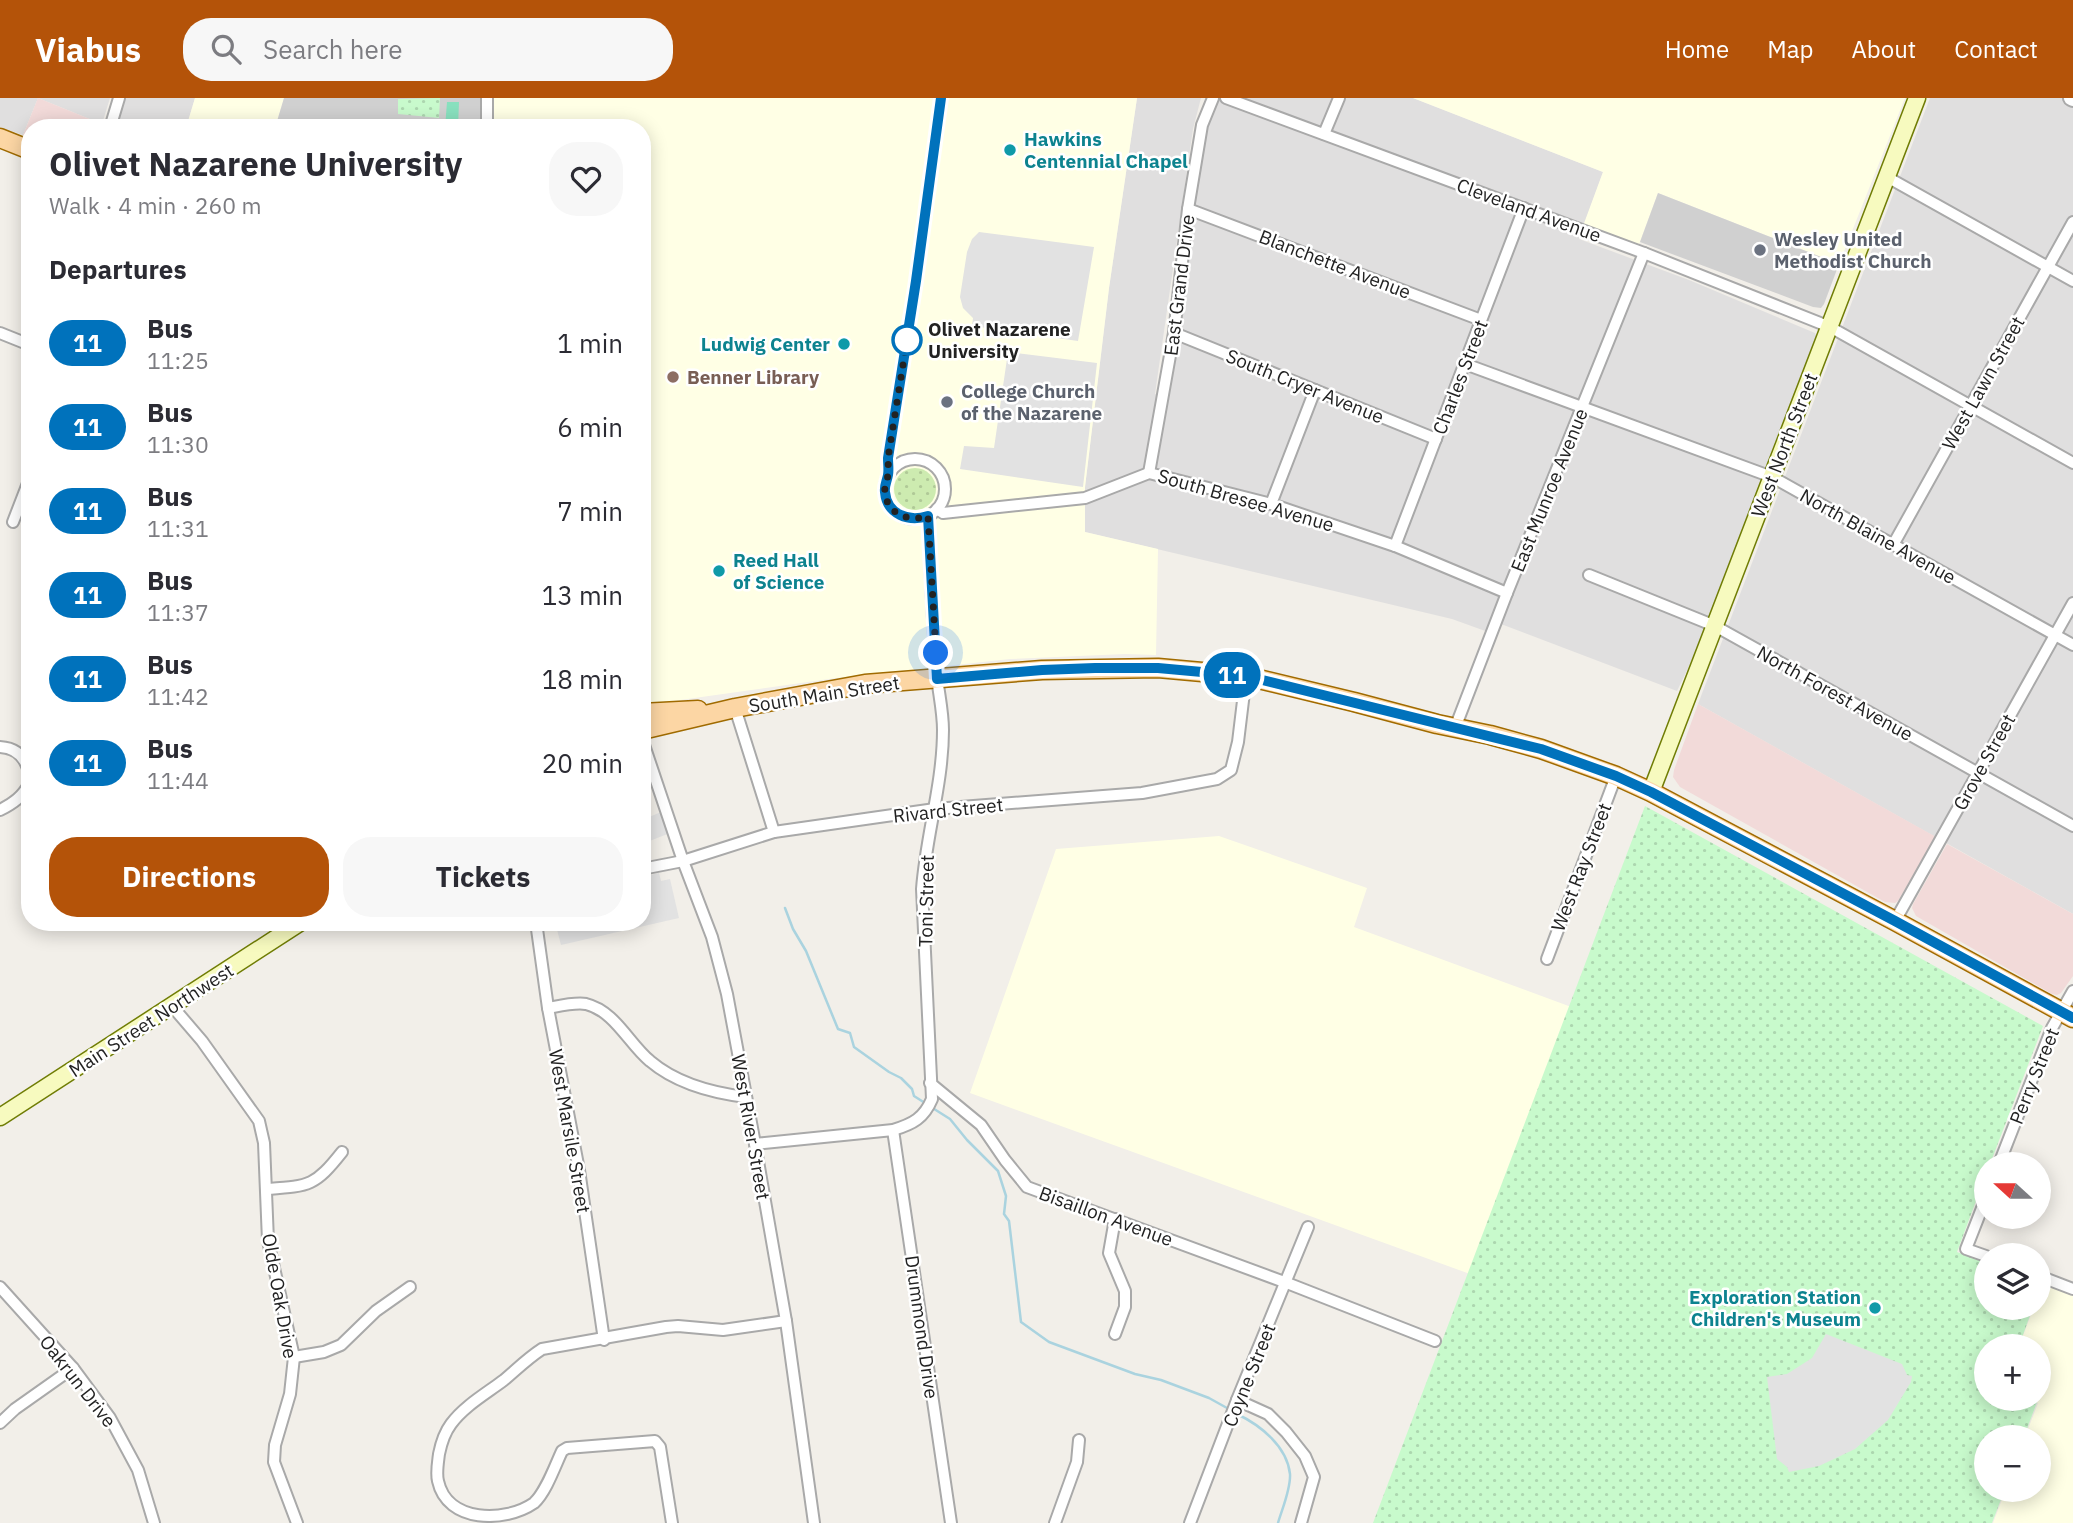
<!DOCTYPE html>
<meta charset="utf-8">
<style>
:root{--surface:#fff;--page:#f7f7f7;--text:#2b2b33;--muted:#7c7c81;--accent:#b45309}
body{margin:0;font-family:"IBM Plex Sans",sans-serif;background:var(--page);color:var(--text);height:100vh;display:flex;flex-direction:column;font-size:26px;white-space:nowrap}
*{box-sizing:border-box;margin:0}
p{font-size:23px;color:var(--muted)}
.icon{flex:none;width:38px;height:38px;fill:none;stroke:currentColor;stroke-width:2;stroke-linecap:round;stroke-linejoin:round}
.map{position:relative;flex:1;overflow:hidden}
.sheet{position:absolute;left:21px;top:21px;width:630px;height:812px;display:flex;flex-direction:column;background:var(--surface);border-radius:28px;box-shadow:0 4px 18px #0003}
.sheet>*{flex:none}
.badge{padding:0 14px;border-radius:23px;font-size:24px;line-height:46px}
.needle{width:46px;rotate:291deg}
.tools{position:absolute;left:1974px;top:1054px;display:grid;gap:14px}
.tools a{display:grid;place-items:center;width:77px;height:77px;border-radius:50%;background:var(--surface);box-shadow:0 4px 18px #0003;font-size:35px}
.you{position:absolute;width:35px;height:35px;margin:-18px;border:5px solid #fff;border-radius:50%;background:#1a73e8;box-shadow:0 0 0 10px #1a73e833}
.map>.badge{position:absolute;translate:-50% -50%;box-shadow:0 0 0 4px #fff}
h2{padding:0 28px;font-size:26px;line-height:63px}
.round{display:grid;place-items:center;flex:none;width:74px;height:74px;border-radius:28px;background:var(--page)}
.headline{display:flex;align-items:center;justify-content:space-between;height:119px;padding:0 28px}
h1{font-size:33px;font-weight:800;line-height:52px}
.button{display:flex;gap:14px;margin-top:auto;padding:14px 28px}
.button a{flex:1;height:80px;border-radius:28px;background:var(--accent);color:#fff;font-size:28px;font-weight:800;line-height:80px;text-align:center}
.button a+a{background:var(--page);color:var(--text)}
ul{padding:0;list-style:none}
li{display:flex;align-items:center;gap:21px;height:84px;padding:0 28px}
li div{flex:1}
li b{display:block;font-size:26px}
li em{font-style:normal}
li .badge{min-width:77px;font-weight:700;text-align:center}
header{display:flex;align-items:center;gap:42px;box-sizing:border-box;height:98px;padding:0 35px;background:var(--accent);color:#fff}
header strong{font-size:33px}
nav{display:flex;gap:38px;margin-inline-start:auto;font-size:24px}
.search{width:490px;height:63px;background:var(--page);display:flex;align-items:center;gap:18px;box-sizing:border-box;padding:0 24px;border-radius:28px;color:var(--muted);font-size:26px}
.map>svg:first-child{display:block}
.residential{fill:#e0dfdf}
.commercial{fill:#f2dad9}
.education{fill:#ffffe5}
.religious{fill:#d0d0d0}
.grass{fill:url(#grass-dots)}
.park{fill:url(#park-dots)}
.pitch{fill:#88e0be}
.parking{fill:#e2e2e2}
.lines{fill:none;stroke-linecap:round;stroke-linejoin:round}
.stream{stroke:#aad3df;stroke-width:2.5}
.minor-casing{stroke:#a9a9a9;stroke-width:14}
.tertiary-casing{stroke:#a9a9a9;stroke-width:18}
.secondary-casing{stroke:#707d05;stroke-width:19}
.primary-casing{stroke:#a06b00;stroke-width:21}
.minor{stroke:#fff;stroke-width:10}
.tertiary{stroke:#fff;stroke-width:14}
.secondary{stroke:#f7fabf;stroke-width:16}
.primary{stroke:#fcd6a4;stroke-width:18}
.line-casing{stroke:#fff;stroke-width:16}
.line{stroke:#0072bc;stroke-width:10}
.walk{stroke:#222;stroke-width:7;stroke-dasharray:0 12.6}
.culture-dot{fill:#0f9aa8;stroke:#fff;stroke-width:2.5}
.worship-dot{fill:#6b7280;stroke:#fff;stroke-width:2.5}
.stop-dot{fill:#fff;stroke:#0072bc;stroke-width:3.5}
.education-dot{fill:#8d6e63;stroke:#fff;stroke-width:2.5}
.labels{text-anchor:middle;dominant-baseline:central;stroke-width:5;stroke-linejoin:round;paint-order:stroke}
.culture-label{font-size:19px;font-weight:bold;fill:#0d838f;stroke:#fff;text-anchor:start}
.street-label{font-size:19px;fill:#222;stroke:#fff}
.worship-label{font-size:19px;font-weight:bold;fill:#5b616d;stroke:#fff;text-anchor:start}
.stop-label{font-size:19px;font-weight:bold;fill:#222;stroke:#fff;text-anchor:start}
.education-label{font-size:19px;font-weight:bold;fill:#785e54;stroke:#fff;text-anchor:start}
</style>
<header>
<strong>Viabus</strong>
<div class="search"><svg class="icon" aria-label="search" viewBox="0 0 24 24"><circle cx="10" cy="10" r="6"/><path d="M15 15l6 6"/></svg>Search here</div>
<nav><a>Home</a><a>Map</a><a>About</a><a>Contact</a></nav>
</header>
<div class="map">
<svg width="2073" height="1425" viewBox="0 0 2073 1425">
<defs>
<pattern id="grass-dots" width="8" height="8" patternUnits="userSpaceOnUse" patternTransform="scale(1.75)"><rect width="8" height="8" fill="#cdebb0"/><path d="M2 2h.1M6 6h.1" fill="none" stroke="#b0c997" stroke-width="1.8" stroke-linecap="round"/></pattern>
<pattern id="park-dots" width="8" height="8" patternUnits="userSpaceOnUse" patternTransform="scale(1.75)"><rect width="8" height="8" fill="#c8facc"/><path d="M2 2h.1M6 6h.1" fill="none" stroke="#acd6af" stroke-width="1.8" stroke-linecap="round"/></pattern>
</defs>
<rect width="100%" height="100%" fill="#f2efe9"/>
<g class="residential">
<polygon points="0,0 110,0 102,26 38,0 23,37 0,29"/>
<polygon points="126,0 195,0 186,30 116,30"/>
<polygon points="1137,0 1201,0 1193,31 1155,296 1168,297 1206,26 1216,0 1413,0 1603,74 1579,141 1689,182 1815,235 1817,240 1706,533 1677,593 1493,523 1488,534 1452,521 1085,434 1085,389 1109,190"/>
<polygon points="1930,0 2073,0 2073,816 1698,606"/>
</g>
<g class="commercial">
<polygon points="38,0 102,26 101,30 30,30 30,40 23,37"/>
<polygon points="1698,606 1936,739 1898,803 1895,805 1885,804 1680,689 1673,679 1674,672"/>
<polygon points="1947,746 2073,816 2073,878 2061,895 2057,897 2052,896 1916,818 1912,810 1913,806"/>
</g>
<g class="education">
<polygon points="195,0 284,0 275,30 186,30"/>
<polygon points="480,0 1137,0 1109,190 1085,389 1085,434 1158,451 1156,557 1125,556 1010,561 836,580 666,604 642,605 642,30 480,30"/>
<polygon points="1413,0 1905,0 1839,166 1658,95 1638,149 1583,128 1603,74"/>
<polygon points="1219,738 1367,790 1354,829 1574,910 1470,1176 970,995 1056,751"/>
<polygon points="2042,1185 2073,1197 2073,1425 1993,1425 2006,1391 2039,1391 2039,1339 2025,1339 2038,1305 2025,1300 2039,1300 2039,1248 2019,1248 2034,1209 2039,1209 2039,1195"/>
</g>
<g class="religious">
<polygon points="284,0 480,0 480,30 275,30"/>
<polygon points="1658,95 1839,166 1824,206 1821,210 1813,209 1640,144"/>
</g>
<circle class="grass" cx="915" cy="391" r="21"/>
<g class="park">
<polygon points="440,0 439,20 398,16 398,1"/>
<polygon points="1645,708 2043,928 1990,1066 1986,1066 1986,1076 1957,1154 1986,1165 1986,1209 2033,1209 2019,1248 1986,1248 1986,1300 2028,1300 2037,1304 2024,1339 1986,1339 1986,1391 2005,1391 1992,1425 1373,1425"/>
</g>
<polygon class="pitch" points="447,4 459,4 458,30 445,30"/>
<g class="parking">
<polygon points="979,134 1094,149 1078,243 972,228 973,220 963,210 960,199 967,154 972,141"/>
<polygon points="1008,254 1097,265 1083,389 960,371 964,348 994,350"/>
<polygon points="661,714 670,735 642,746 642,722"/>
<polygon points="659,775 661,783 670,781 679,820 561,847 555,824 642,824 642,779"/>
<polygon points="1826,1236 1902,1266 1907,1277 1912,1278 1911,1284 1888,1322 1855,1351 1819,1368 1789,1374 1787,1369 1777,1361 1767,1279 1787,1276 1798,1269 1812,1260"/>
</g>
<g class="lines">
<g class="stream">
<polyline points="785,810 793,831 806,853 838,931 850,935 854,949 889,974 901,980 912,991 914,998 925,1005"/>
<polyline points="931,1009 950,1021 967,1042 998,1073 1006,1098 1004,1116 1009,1123 1021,1224 1049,1244 1135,1276 1161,1282 1209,1300 1227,1310"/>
<path d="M 1237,1316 C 1260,1327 1287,1348 1290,1376 C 1291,1391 1282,1411 1278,1425"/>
</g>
<defs>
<g id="minor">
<polyline points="1226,0 1644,155 1830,229 2073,365"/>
<polyline points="110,30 119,0"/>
<polyline points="487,30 487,0"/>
<polyline points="1324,36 1339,0"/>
<polyline points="1887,79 2073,183"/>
<polyline points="1188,111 1481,222"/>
<polyline points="0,235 30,247"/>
<polyline points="1174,235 1436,341"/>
<polyline points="1465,266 1772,379 2073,547"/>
<circle cx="915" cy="391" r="30"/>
<polyline points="1149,375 1174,235 1188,111 1202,27 1213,0"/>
<polyline points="889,376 888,360 916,183 941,0"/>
<polyline points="1271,406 1315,292"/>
<polyline points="937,411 943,415 1085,400 1149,375 1271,406 1395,448 1507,495"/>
<polyline points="13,424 30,380"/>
<polyline points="1893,447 2073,124"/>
<polyline points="1395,448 1524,110"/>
<polyline points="1589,477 1715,528 2073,728"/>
<polyline points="735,610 774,734"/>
<polyline points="1455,630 1507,495 1644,155"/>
<polyline points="642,641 683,763 712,839 727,896 755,1046 786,1223 814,1425"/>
<path d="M 0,649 C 18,650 27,661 30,679"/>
<path d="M 0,712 C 14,705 22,699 30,685"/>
<polyline points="642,771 683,763 774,734 935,711 1142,695 1217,681 1231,672 1238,644 1246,578"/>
<polyline points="1895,823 2073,505"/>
<polyline points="536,824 548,910 579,1072 604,1242"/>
<polyline points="1547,861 1616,678"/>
<polyline points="172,908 202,943 259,1023 264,1045 268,1143 294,1259 290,1296 275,1347 274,1364 297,1425"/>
<path d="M 548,910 C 559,908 575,904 586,906 C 615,913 629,946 650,963 C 677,986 713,995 746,999"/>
<polyline points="930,985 981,1027 1005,1062 1027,1089 1287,1185 1435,1243"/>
<polyline points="893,1032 951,1425"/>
<path d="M 755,1046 L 893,1032 C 913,1026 924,1020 932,1001 L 922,791 C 926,737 943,686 943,632 C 943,614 939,597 937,579 C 932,525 931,471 928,418"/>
<polyline points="1999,1066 2052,930 2073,893"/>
<path d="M 267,1091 C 310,1088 315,1088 342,1054"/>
<polyline points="1986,1100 1966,1151 1986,1158"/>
<polyline points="1115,1121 1109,1155 1125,1193 1125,1209 1115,1236"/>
<polyline points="2039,1178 2073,1191"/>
<polyline points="0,1189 73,1270 110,1320 138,1372 154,1425"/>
<polyline points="294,1259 324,1254 341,1247 376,1213 410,1189"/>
<polyline points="1237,1302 1268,1316 1286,1334 1305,1358 1314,1379 1301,1425"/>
<polyline points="0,1325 15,1311 73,1270"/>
<path d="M 672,1425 L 660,1349 L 655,1343 L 567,1350 L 562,1353 C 555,1368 546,1394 534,1405 C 505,1425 447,1425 438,1383 C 436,1375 438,1364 439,1356 C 441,1346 445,1334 451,1326 C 464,1308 487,1295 504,1282 C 517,1271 528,1260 542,1251 L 666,1229 L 678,1228 L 723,1232 L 786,1223"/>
<polyline points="1055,1425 1077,1364 1079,1342"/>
<polyline points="1190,1425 1237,1302 1308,1129"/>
</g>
<polyline id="tertiary" points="2071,0 2073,1"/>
<g id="secondary">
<polyline points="1651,694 1917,0"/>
<polyline points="0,1019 301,824"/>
</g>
<g id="primary">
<polyline points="0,40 30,52"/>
<polyline points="642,615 698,612"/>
<polyline points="642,632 735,610 865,586 1042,572 1158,570 1246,578 1354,604 1437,626 1490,637 1541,651 1616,678 1651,694 1895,823 2073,920"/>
</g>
</defs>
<use href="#minor" class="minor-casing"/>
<use href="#tertiary" class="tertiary-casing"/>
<use href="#secondary" class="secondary-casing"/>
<use href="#primary" class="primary-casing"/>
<use href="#minor" class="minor"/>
<use href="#tertiary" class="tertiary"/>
<use href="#secondary" class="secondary"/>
<use href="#primary" class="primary"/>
</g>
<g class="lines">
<defs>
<path id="line" d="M 941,0 L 916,183 L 888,360 C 888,366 889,372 888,377 C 887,383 884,388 885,394 C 887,417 909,424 928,418 L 937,581 L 1042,572 L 1095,570 L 1158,570 L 1246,578 L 1541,651 L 1616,678 L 1651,694 L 1895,823 L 2073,920"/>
</defs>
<use href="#line" class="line-casing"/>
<use href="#line" class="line"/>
<path class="walk" d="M 907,242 L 888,360 C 888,366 889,372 888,377 C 887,383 884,388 885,394 C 887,417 909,424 928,418 L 936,555"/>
</g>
<g class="culture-dot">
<circle cx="1010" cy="52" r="7"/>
<circle cx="844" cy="246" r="7"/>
<circle cx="719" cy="473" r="7"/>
<circle cx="1875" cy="1210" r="7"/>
</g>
<g class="worship-dot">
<circle cx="1760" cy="152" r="7"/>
<circle cx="947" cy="304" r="7"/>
</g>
<circle class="stop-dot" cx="907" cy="242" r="14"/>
<circle class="education-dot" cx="673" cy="279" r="7"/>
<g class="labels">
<g class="culture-label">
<text x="1024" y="41">Hawkins<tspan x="1024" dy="22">Centennial Chapel</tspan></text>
<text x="830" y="246" text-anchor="end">Ludwig Center</text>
<text x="733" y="462">Reed Hall<tspan x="733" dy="22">of Science</tspan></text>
<text x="1861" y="1199" text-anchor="end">Exploration Station<tspan x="1861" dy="22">Children's Museum</tspan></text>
</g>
<g class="street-label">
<text transform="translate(1529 112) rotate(20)">Cleveland Avenue</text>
<text transform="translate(1335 166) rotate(21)">Blanchette Avenue</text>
<text transform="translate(1179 187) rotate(-83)">East Grand Drive</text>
<text transform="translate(1460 279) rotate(-69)">Charles Street</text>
<text transform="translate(1983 285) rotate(-61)">West Lawn Street</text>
<text transform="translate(1305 288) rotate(22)">South Cryer Avenue</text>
<text transform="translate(1784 347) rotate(-69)">West North Street</text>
<text transform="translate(1549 392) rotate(-68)">East Munroe Avenue</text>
<text transform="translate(1246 402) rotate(16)">South Bresee Avenue</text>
<text transform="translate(1878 438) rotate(29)">North Blaine Avenue</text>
<text transform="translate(1835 595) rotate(29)">North Forest Avenue</text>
<text transform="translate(824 596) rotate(-9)">South Main Street</text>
<text transform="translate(1984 664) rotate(-61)">Grove Street</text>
<text transform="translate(948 712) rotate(-6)">Rivard Street</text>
<text transform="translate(1581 769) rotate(-69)">West Ray Street</text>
<text transform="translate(926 803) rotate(-89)">Toni Street</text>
<text transform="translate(151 922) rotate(-33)">Main Street Northwest</text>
<text transform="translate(2034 978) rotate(-68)">Perry Street</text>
<text transform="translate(751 1029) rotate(80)">West River Street</text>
<text transform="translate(570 1033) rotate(80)">West Marsile Street</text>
<text transform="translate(1106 1118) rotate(20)">Bisaillon Avenue</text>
<text transform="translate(280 1198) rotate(80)">Olde Oak Drive</text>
<text transform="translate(922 1229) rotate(82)">Drummond Drive</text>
<text transform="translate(1249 1277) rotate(-68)">Coyne Street</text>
<text transform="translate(78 1283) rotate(52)">Oakrun Drive</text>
</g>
<g class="worship-label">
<text x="1774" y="141">Wesley United<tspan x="1774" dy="22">Methodist Church</tspan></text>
<text x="961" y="293">College Church<tspan x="961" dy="22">of the Nazarene</tspan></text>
</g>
<g class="stop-label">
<text x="928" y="231">Olivet Nazarene<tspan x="928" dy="22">University</tspan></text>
</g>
<g class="education-label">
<text x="687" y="279">Benner Library</text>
</g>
</g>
</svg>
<div class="tools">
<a><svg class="needle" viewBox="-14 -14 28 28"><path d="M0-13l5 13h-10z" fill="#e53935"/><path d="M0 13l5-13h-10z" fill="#7c7c81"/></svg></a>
<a><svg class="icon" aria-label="layers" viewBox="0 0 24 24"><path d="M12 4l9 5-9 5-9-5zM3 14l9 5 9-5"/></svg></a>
<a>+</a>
<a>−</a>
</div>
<div class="you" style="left:936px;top:555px"></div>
<b class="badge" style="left:1232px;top:577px;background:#0072bc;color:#fff">11</b>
<section class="sheet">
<div class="headline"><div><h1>Olivet Nazarene University</h1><p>Walk · 4 min · 260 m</p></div><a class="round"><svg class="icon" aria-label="heart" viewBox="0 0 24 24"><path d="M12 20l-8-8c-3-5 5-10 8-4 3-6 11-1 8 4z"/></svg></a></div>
<h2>Departures</h2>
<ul>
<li><span class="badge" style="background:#0072bc;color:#fff">11</span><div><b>Bus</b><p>11:25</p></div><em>1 min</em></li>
<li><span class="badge" style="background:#0072bc;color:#fff">11</span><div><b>Bus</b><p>11:30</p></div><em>6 min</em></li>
<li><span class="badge" style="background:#0072bc;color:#fff">11</span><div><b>Bus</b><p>11:31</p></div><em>7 min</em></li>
<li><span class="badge" style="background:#0072bc;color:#fff">11</span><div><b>Bus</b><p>11:37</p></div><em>13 min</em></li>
<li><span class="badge" style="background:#0072bc;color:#fff">11</span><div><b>Bus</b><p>11:42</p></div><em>18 min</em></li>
<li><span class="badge" style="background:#0072bc;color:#fff">11</span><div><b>Bus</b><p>11:44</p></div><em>20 min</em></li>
</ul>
<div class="button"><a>Directions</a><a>Tickets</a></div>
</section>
</div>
